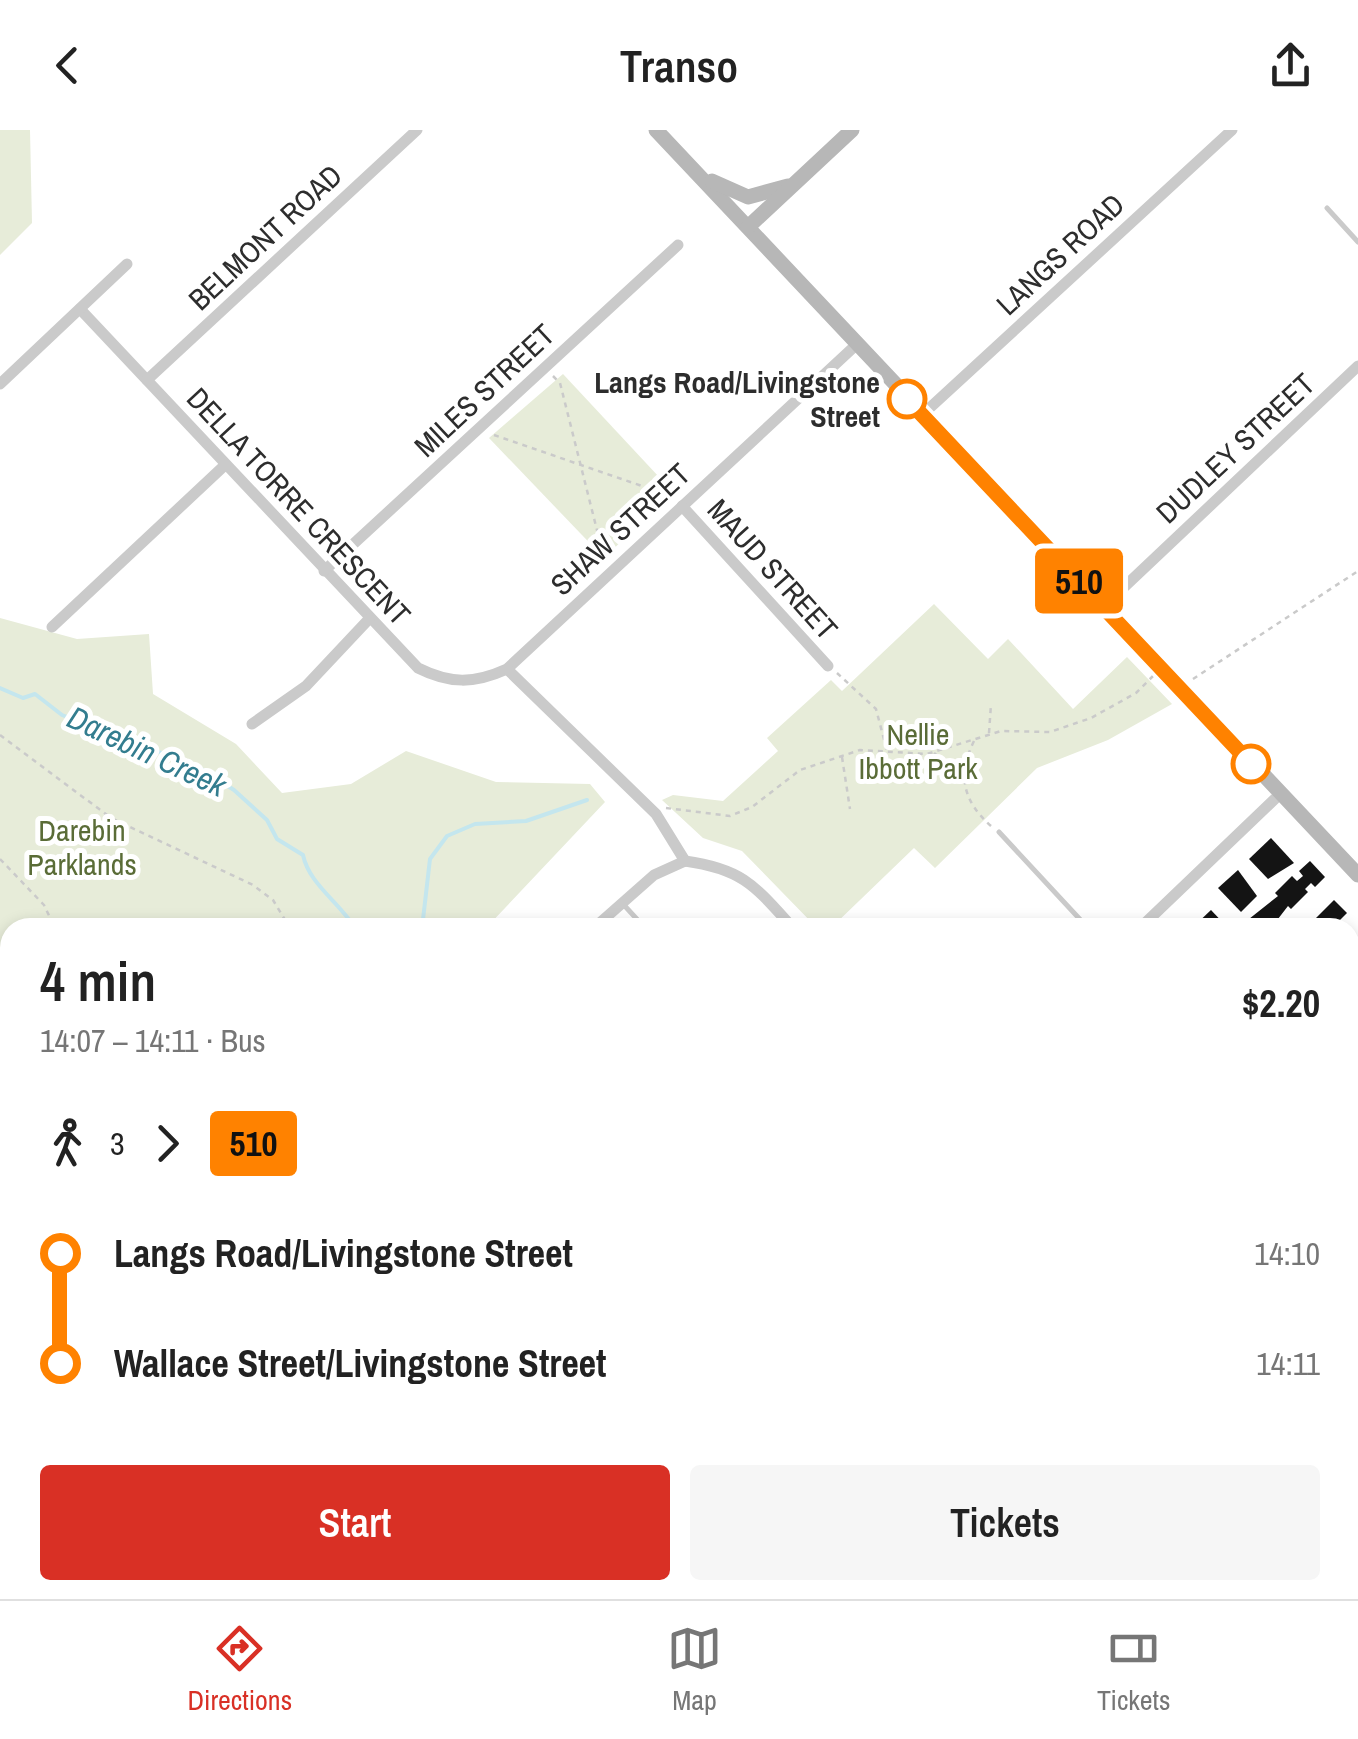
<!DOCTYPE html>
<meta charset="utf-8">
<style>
:root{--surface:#fff;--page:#f6f6f6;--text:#222;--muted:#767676;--line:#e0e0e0;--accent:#d93025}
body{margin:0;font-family:"Archivo Narrow",sans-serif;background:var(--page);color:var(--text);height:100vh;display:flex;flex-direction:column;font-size:38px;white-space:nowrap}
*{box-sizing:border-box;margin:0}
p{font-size:32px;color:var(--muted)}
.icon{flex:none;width:55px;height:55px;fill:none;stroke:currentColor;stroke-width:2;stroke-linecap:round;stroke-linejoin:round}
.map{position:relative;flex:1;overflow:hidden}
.details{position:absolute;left:0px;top:788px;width:1360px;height:682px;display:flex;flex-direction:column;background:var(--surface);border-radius:30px 30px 0 0;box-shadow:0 5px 15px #0003}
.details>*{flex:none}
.badge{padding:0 20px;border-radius:8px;font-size:35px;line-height:65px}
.map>.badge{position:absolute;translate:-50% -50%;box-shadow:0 0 0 5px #fff}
.legs{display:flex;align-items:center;gap:15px;height:110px;padding:0 40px;font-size:32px}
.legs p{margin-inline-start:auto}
.summary{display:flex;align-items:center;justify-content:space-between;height:170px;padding:0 40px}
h1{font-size:55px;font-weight:600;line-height:75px}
.primary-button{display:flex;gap:20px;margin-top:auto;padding:20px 40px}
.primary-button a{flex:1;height:115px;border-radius:10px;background:var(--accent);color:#fff;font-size:40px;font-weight:600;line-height:115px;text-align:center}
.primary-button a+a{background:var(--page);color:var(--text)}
ul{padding:0 40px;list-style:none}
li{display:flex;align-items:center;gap:35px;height:110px;font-size:38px}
li i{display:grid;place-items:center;width:15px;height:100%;margin:0 12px;background:currentColor}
li i::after{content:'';width:25px;height:25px;margin:-12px;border:8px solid;border-radius:50%;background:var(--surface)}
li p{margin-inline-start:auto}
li:first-child i{background:linear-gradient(#0000 50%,currentColor 0)}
li:last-child i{background:linear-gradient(currentColor 50%,#0000 0)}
header{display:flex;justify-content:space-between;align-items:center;height:130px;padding:0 40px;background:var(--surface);font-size:45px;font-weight:600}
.menu{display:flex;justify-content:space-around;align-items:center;height:140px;border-top:2px solid var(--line);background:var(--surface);font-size:28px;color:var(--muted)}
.menu a{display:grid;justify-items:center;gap:5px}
.menu .selected{color:var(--accent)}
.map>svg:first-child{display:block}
.green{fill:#e7ecd9}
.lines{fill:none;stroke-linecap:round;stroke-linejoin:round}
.stream{stroke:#c4e6ee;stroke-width:4}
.building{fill:#141414}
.path{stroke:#cacaca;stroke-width:2.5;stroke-dasharray:5 5;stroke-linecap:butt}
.service{stroke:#cacaca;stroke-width:5}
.minor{stroke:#cacaca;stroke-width:11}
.secondary{stroke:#b7b7b7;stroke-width:15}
.line-1-casing{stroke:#fff;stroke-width:22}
.line-1{stroke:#ff8200;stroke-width:15}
.stop-1-dot{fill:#fff;stroke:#ff8200;stroke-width:5}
.labels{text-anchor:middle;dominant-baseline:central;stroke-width:10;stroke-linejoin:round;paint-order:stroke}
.street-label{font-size:30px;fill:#2d2d2d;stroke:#fff}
.stop-label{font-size:30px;font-weight:bold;fill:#2d2d2d;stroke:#fff;text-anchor:end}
.park-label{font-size:30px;fill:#5a6c37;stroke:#fff}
.water-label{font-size:32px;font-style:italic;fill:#337d8f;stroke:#fff}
</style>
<header><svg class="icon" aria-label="back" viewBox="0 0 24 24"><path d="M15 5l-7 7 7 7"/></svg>Transo<svg class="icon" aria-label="share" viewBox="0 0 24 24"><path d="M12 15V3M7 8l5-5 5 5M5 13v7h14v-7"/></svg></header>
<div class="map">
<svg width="1358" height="1469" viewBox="0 0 1358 1469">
<rect width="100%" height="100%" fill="#fff"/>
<g class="green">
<polygon points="0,0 30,0 32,93 0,125"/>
<polygon points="563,244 673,362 604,428 489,308"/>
<polygon points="934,474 988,529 1008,509 1073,579 1127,527 1172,574 1108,610 1037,638 935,738 914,718 832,797 816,797 742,721 703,708 662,670 673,665 723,671 778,621 767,608 831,550 842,561"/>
<polygon points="0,488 77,509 149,504 153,564 236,614 282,663 351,654 406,621 496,652 590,654 605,672 487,797 10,798 10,1460 216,1460 199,1469 0,1469"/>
</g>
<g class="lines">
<g class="stream">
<path d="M 0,558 L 23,568 L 35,564 L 62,585 L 198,637 L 234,660 L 267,690 L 277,709 L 303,725 C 309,754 339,772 355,798"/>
<polyline points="422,798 430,729 447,706 475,694 526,691 587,670"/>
<polyline points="0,1207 10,1216"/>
</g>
</g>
<g class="building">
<polygon points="1271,708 1294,733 1268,749 1249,729"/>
<polygon points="1310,731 1325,747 1315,757 1311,753 1305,759 1308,762 1291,779 1288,776 1271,798 1246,798 1252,792 1249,789 1278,766 1275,763 1292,746 1297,751 1303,746 1299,741"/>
<polygon points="1238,740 1257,766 1241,782 1218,758"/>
<polygon points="1334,770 1347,783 1332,798 1306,798"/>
<polygon points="1211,780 1228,798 1192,798"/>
<polygon points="1350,863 1353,867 1358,863 1358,881 1350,888"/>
<polygon points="1350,901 1358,904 1358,938 1354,934 1350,938"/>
<polygon points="1358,1021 1358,1057 1350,1061 1350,1028"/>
<polygon points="1358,1108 1358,1153 1353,1148 1350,1151 1350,1116"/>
<polygon points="1358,1207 1358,1292 1350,1294 1350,1214"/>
<polygon points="1358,1337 1358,1364 1350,1365 1350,1339"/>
<polygon points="925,1460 975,1460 967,1469 921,1469"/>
<polygon points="1135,1460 1290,1460 1299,1469 1123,1469"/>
</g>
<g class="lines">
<g class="path">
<polyline points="553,246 560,253 604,428"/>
<polyline points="494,305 671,366"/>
<polyline points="837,543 876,579 887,621"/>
<polyline points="1193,549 1358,441"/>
<polyline points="989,603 991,574"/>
<polyline points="0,605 111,688 253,755 273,770 290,798"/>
<path d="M 974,611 C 957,646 963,671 991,696"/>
<polyline points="934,623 962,647"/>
<polyline points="842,627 850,679"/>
<polyline points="666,678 730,686 752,677 800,640 860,620 927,624 1001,601 1050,602 1091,588 1136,563 1153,546"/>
<polyline points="0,729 44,775 55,798"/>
<polyline points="0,833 10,834"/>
<polyline points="0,851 10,856"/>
<polyline points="0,1048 10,1063"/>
<polyline points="0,1128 10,1143"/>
<polyline points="0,1374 10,1387"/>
<polyline points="69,1460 80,1469"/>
</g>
<g class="service">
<polyline points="1327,78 1358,112"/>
<polyline points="999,702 1088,798"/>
<polyline points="623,774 645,798"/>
<polyline points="1352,1060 1358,1066"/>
<polyline points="1350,1077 1358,1086"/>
<polyline points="1350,1169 1358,1161"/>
<polyline points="899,1469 908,1460"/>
</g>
<g class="minor">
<path d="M 80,179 L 418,538 C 450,554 474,554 507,539 L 856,215"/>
<polyline points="147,250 417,0"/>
<polyline points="0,254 127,134"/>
<polyline points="922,285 1232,0"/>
<polyline points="682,376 828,536"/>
<polyline points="324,441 678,115"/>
<polyline points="1103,477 1358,236"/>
<polyline points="52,497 225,335"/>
<polyline points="507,539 656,684 685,731"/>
<polyline points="252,594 306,556 369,489"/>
<path d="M 685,731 C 743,739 755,756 793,798"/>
<polyline points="594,798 654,745 685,731"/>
<polyline points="1140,798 1280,664"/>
<polyline points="432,1460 440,1469"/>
<polyline points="829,1460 837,1469"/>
<polyline points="1309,1460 1318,1469"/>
<polyline points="399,1469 407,1460"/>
</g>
<g class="secondary">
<polyline points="656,0 1358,745"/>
<polyline points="712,51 748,67 788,56"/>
<polyline points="748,97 852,0"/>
<polyline points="1350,1317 1358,1316"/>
<polyline points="1058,1469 1070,1460"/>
</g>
</g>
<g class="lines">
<defs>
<polyline id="line-1" points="907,269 1251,634"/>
</defs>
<use href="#line-1" class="line-1-casing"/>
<use href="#line-1" class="line-1"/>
</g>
<g class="stop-1-dot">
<circle cx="907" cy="269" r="18"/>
<circle cx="1251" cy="634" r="18"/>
</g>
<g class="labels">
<g class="street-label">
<text transform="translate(265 107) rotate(-43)">BELMONT ROAD</text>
<text transform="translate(1060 124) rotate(-43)">LANGS ROAD</text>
<text transform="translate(484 260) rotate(-43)">MILES STREET</text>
<text transform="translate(1235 318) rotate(-43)">DUDLEY STREET</text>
<text transform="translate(299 376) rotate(47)">DELLA TORRE CRESCENT</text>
<text transform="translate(620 399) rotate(-43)">SHAW STREET</text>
<text transform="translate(773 439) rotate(48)">MAUD STREET</text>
</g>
<g class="stop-label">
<text x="880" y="252">Langs Road/Livingstone<tspan x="880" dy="34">Street</tspan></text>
</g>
<g class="park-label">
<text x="918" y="604">Nellie<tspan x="918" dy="34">Ibbott Park</tspan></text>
<text x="82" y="700">Darebin<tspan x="82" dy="34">Parklands</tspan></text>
</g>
<g class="water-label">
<text transform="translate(147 621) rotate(25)">Darebin Creek</text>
</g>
</g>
</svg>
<b class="badge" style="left:1079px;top:451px;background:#ff8200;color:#111">510</b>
<section class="details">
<div class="summary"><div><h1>4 min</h1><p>14:07 – 14:11 · Bus</p></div><b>$2.20</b></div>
<div class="legs"><svg class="icon" aria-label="walk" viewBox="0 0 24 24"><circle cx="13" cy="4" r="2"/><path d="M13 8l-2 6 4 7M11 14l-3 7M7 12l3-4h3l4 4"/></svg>3<svg class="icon" aria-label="forward" viewBox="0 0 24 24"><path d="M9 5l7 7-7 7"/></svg><b class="badge" style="background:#ff8200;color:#111">510</b></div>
<ul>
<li><i style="color:#ff8200"></i><b>Langs Road/Livingstone Street</b><p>14:10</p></li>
<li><i style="color:#ff8200"></i><b>Wallace Street/Livingstone Street</b><p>14:11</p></li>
</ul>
<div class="primary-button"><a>Start</a><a>Tickets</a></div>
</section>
</div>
<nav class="menu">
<a class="selected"><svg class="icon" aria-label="directions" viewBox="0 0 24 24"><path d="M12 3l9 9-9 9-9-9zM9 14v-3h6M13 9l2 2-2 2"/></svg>Directions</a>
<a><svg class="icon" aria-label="map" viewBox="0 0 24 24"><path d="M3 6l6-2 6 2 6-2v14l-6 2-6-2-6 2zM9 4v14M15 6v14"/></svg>Map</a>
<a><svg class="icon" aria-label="tickets" viewBox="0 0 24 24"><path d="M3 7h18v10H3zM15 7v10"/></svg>Tickets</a>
</nav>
